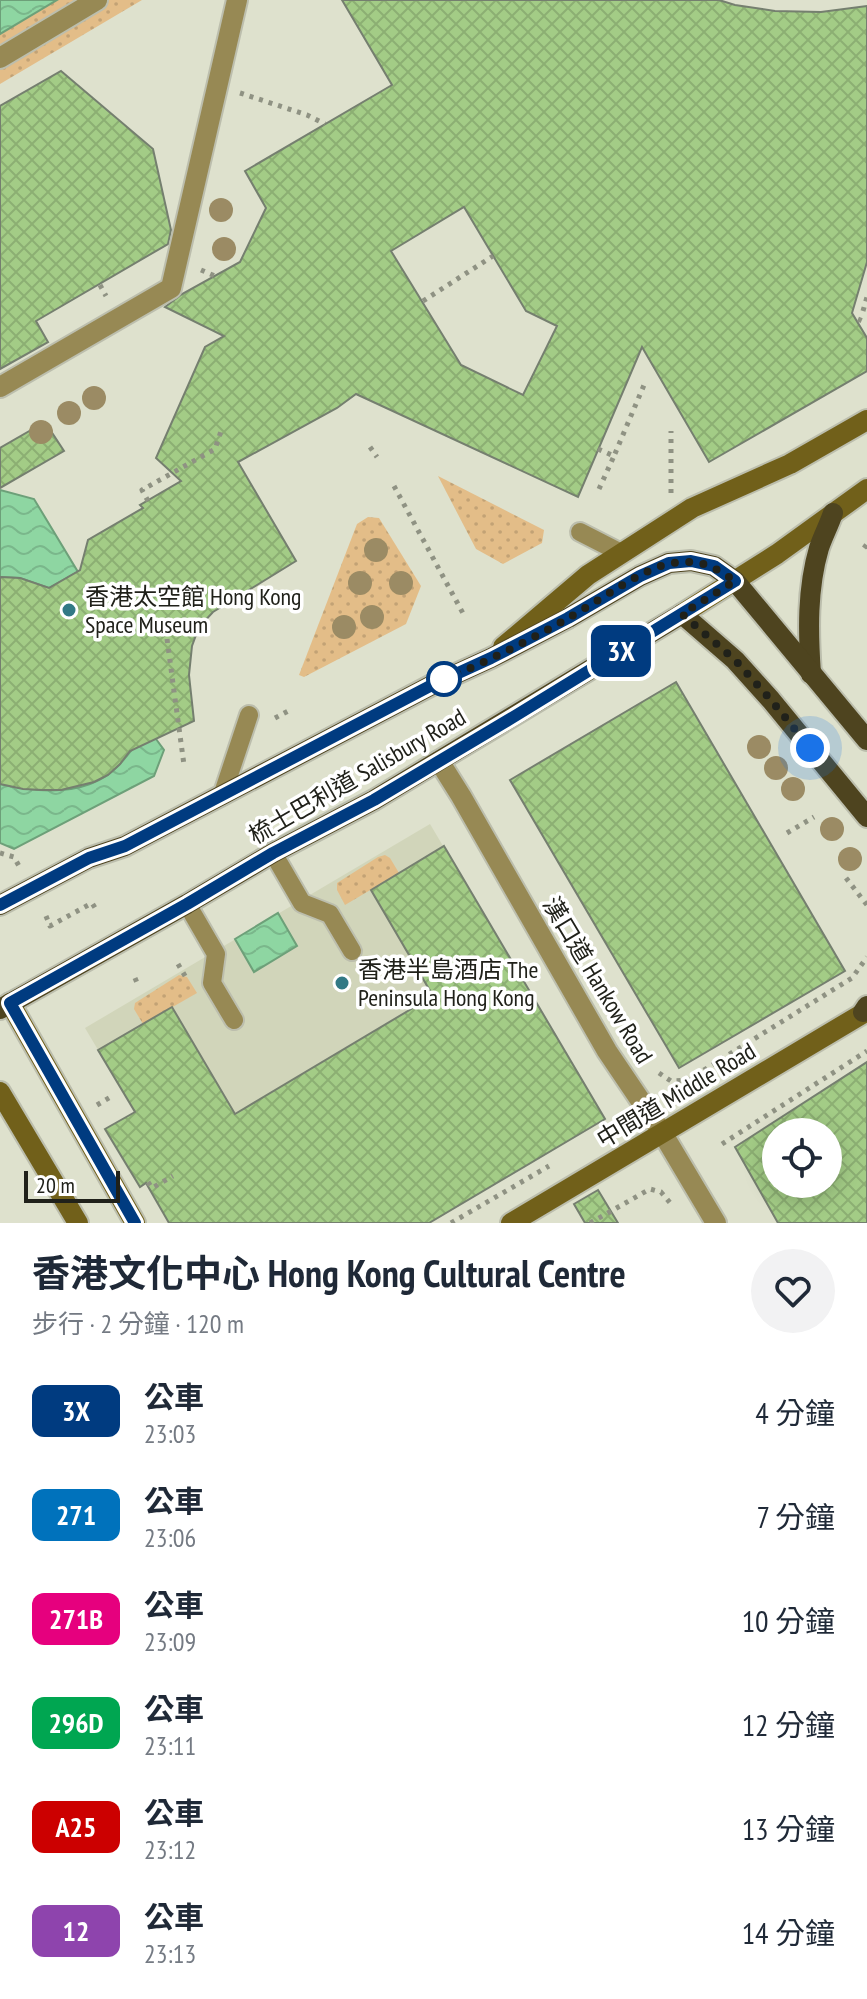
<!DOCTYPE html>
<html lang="zh-TW">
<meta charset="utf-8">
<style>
:root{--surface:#fff;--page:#f2f2f3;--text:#1f2937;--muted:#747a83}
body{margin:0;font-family:"PT Sans Narrow","Noto Sans TC",sans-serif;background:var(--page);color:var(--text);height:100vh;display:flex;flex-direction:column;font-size:30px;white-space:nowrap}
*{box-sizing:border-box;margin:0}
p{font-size:26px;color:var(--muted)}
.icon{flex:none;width:44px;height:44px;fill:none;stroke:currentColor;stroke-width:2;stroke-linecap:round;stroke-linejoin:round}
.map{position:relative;height:1223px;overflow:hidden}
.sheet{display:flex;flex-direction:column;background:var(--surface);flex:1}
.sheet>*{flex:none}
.badge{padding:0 16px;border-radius:12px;font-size:28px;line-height:52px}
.tools{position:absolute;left:762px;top:1118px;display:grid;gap:16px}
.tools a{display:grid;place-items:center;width:80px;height:80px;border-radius:50%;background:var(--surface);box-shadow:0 4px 20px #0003;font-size:40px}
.scale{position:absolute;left:24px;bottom:20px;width:96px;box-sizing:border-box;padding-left:8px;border:4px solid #20211a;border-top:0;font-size:22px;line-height:28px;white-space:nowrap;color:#20211a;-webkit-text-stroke:6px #fff;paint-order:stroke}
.you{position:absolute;width:40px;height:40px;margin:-20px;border:6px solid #fff;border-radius:50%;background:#1a73e8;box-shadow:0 0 0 12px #1a73e833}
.map>.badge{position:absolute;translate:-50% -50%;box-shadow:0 0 0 4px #fff}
.round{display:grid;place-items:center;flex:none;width:84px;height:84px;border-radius:42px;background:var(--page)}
.summary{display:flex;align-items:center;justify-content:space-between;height:136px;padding:0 32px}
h1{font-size:38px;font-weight:700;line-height:60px}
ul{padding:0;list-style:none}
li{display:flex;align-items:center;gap:24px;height:104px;padding:0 32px}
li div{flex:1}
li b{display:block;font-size:30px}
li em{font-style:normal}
li .badge{min-width:88px;font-weight:700;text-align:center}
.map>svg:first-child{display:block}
.built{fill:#d1d5ba}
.grass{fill:url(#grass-dots)}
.water{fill:url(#water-waves);stroke:#6da079;stroke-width:2}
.building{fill:url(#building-cross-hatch);stroke:#757f6f;stroke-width:2;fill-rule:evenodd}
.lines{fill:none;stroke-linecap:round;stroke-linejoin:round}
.lane-casing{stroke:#bcbead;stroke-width:22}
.street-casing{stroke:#bcbead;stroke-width:24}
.secondary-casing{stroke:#bcbead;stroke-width:24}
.primary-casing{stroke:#bcbead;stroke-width:24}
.path{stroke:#8f9283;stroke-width:5;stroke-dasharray:4 6;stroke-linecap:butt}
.lane{stroke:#978954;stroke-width:18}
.street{stroke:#978954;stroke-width:20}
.secondary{stroke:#71601a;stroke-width:20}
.primary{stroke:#4e441f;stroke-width:20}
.path-bridge{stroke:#8f9283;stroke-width:5;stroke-dasharray:4 6;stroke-linecap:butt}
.tree{fill:#9b8b64}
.line-casing{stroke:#fff;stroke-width:18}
.line{stroke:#003b80;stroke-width:12}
.walk{stroke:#20211a;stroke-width:8;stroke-dasharray:0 14.4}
.poi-dot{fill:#327985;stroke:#fff;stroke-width:3}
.stop-dot{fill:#fff;stroke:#003b80;stroke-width:4}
.labels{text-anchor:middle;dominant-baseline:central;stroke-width:7;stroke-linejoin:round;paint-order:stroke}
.poi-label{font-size:24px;fill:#20211a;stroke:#fff;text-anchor:start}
.street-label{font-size:24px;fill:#20211a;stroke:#fff}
</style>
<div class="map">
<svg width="867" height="1223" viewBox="0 0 867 1223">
<defs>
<pattern id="grass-dots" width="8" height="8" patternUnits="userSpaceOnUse" patternTransform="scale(2)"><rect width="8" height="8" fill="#e3bd88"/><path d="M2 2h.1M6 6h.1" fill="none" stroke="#c2a275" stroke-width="1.8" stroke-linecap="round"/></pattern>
<pattern id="water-waves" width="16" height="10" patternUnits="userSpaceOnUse" patternTransform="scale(2)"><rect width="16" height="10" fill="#8ed6a2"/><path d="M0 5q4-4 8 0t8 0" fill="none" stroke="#7ab78b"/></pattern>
<pattern id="building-cross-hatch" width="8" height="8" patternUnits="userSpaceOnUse" patternTransform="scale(2)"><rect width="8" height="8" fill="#a3cc86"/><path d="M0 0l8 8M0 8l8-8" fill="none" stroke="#8caf73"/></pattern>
</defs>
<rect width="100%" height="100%" fill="#dee1cd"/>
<polygon class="built" points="430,824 605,1119 201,1223 85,1028"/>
<g class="grass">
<polygon points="57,0 142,0 0,84 0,34"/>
<polygon points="438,476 544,530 542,543 503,564 476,549"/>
<polygon points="368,517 379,518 421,586 406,624 304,677 299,675 357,524"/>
<polygon points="385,855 390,858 399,873 345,905 337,890 337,883 378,857"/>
<polygon points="179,975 187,977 197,993 143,1024 134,1009 135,1003"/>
</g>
<g class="water">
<polygon points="0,0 57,0 0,34"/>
<polygon points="0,490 34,499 78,572 49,588 20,578 0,577"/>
<path d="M 155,720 L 156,739 L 164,750 L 154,776 L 14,849 L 0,843 L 0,784 C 39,793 89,797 119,765 C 132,751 143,735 155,720 Z"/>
<polygon points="278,913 297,946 254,972 235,939"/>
</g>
<g class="building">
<path d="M 342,0 L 719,0 L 735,5 L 775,11 L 821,12 L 867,6 L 867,262 L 852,313 L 867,338 L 867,371 L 709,462 L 642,347 L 578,497 L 356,394 L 337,408 L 238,462 L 296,561 L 213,612 L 199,627 L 192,646 L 189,675 L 194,721 L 130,751 L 120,764 L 108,775 L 94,782 L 61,790 L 42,790 L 23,789 L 0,784 L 0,577 L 20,578 L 49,588 L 80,570 L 88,540 L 143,508 L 140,505 L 181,481 L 156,458 L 205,347 L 224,336 L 165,307 L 182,294 L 240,262 L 266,208 L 245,171 L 392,85 ZM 464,207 L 526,311 L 557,326 L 523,395 L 461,365 L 391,251 Z"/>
<polygon points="61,71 153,149 171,230 168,244 36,321 48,342 0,369 0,106"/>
<polygon points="45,422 64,451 0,488 0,448"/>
<polygon points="676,682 845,971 679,1068 510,780"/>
<polygon points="444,846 605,1119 429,1223 169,1223 146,1183 140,1187 105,1129 135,1112 98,1050 172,1007 235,1114 433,996 371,890"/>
<path d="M 867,1062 L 867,1223 L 778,1223 L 735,1147 ZM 776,1132 L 828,1132 L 828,1184 L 776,1184 Z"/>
<polygon points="598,1190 618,1223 585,1223 574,1204"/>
</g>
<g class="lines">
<defs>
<g id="lane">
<polyline points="580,532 621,553"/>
<polyline points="222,796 249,715"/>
<polyline points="273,853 302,903 330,914 352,951"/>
<polyline points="187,904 216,954 212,983 234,1020"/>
</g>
<g id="street">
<polyline points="0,58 97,0"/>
<polyline points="0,387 171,288 237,0"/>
<polyline points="439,761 461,796 607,1051 663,1134 716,1223"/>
</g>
<g id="secondary">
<polyline points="682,614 777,554 867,489"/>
<polyline points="503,647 588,575 692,508 790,464 867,420"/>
<polyline points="10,1003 135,1223"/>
<polyline points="0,1092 78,1223"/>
<polyline points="511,1223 867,1011"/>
</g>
<g id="primary">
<path d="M 811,674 C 808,632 807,589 819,548 C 823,536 829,525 833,513"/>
<polyline points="0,905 89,858 125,846 432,685 491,658 568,618 640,576 669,563 691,561 714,566 735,581 867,740"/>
<polyline points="0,1009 187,904 273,853 374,800 682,614 735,660 771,700 867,817"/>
<polyline points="863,1012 867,1006"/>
</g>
</defs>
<use href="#lane" class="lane-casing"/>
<use href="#street" class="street-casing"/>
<use href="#secondary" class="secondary-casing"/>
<use href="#primary" class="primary-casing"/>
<g class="path">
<polyline points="240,93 307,115 325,124"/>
<polyline points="201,270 215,276"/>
<polyline points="100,285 106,296"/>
<polyline points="863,311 867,297"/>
<polyline points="858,319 867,323"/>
<polyline points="370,447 377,457"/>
<polyline points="598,449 614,456 644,385"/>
<polyline points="394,486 465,617"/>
<polyline points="599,489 614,456"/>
<polyline points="671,493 671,431"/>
<polyline points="148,501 142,490 215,449 221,431"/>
<polyline points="864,548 867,544"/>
<polyline points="167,639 184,765"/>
<polyline points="275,718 292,709"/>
<polyline points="787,833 814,817"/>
<polyline points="0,853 14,857 20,868"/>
<polyline points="846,878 867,905"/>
<polyline points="46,916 50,926 92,903 97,911"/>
<polyline points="178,964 188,981"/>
<polyline points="135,978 138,985"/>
<polyline points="659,1073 671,1081 688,1080 852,978 867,957"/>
<polyline points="97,1105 114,1095"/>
<polyline points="606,1133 611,1130 615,1117"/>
<polyline points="722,1144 867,1051"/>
<polyline points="148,1182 152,1188 173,1176"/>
<polyline points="451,1223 549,1166"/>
<polyline points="590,1223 650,1189 661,1192 671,1204"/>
</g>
<use href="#lane" class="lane"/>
<use href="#street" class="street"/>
<use href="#secondary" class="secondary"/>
<use href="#primary" class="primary"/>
<polyline class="path-bridge" points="423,301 493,256"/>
</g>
<g class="tree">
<circle cx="221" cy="210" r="12"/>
<circle cx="224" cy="249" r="12"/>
<circle cx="94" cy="398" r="12"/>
<circle cx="69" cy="413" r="12"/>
<circle cx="41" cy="432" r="12"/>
<circle cx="376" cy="550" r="12"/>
<circle cx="360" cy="583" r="12"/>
<circle cx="401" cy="583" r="12"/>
<circle cx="372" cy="617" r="12"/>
<circle cx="344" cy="627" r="12"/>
<circle cx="759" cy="747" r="12"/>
<circle cx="776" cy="768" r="12"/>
<circle cx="793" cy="789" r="12"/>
<circle cx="832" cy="829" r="12"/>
<circle cx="850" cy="859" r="12"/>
</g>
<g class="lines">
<defs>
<polyline id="line" points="0,905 89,858 125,846 432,685 491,658 568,618 640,576 669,563 691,561 714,566 735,581 515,716 374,800 273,853 187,904 10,1003 135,1223"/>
</defs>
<use href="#line" class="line-casing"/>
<use href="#line" class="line"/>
<path class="walk" d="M 444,679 C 487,662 530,640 570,617 C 596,603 646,566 673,563 C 700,559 713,566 735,581 L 682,614 L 735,660 L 771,700 L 810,748"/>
</g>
<g class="poi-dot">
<circle cx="69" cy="610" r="8"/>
<circle cx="342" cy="983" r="8"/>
</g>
<circle class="stop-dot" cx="444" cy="679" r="16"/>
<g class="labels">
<g class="poi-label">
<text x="85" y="596">香港太空館 Hong Kong<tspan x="85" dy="28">Space Museum</tspan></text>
<text x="358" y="969">香港半島酒店 The<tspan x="358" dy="28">Peninsula Hong Kong</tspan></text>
</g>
<g class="street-label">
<text transform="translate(357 776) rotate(-30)">梳士巴利道 Salisbury Road</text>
<text transform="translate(598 980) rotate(59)">漢口道 Hankow Road</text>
<text transform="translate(676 1095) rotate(-31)">中間道 Middle Road</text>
</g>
</g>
</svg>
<div class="tools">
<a><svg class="icon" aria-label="locate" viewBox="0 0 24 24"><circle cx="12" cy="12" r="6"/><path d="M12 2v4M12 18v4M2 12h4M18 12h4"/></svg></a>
</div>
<div class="scale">20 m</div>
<div class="you" style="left:810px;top:748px"></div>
<b class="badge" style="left:621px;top:651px;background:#003b80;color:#fff">3X</b>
</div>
<section class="sheet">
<div class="summary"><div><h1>香港文化中心 Hong Kong Cultural Centre</h1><p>步行 · 2 分鐘 · 120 m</p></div><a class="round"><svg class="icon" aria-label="heart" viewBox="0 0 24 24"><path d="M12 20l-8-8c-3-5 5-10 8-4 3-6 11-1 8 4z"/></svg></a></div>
<ul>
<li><span class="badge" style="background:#003b80;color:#fff">3X</span><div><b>公車</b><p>23:03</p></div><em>4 分鐘</em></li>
<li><span class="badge" style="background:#0072bc;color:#fff">271</span><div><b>公車</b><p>23:06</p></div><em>7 分鐘</em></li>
<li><span class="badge" style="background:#e6007e;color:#fff">271B</span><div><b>公車</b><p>23:09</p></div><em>10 分鐘</em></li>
<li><span class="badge" style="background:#00a651;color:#fff">296D</span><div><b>公車</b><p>23:11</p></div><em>12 分鐘</em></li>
<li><span class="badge" style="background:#c00;color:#fff">A25</span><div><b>公車</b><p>23:12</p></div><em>13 分鐘</em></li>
<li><span class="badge" style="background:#8e44ad;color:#fff">12</span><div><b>公車</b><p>23:13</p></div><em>14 分鐘</em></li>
</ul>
</section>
